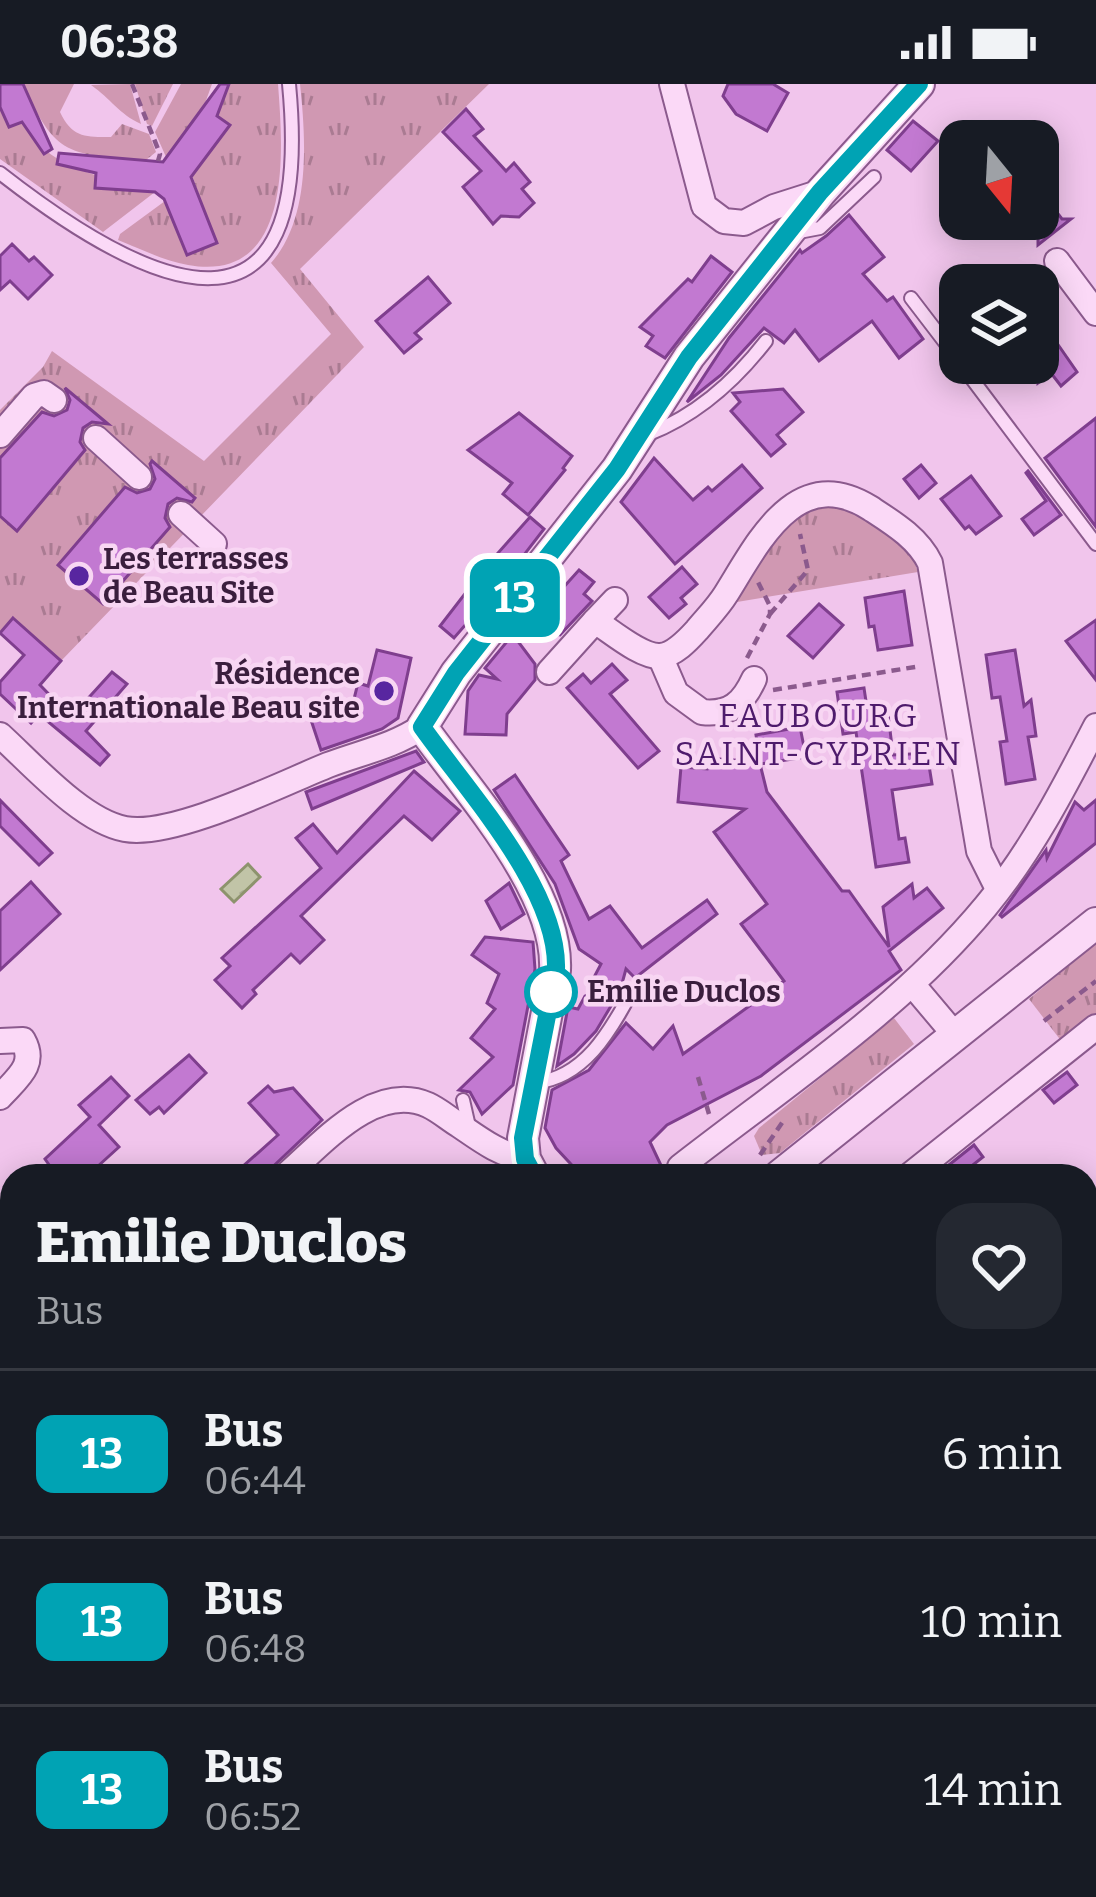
<!DOCTYPE html>
<html lang="fr">
<meta charset="utf-8">
<style>
:root{--surface:#171b24;--page:#242831;--text:#f1f3f6;--muted:#9ea1a6;--line:#363941}
body{margin:0;font-family:Bitter,serif;background:var(--page);color:var(--text);height:100vh;display:flex;flex-direction:column;font-size:45px;white-space:nowrap}
*{box-sizing:border-box;margin:0}
p{font-size:39px;color:var(--muted)}
.icon{flex:none;width:66px;height:66px;fill:none;stroke:currentColor;stroke-width:2;stroke-linecap:round;stroke-linejoin:round}
.map{position:relative;flex:1;overflow:hidden}
.drawer{position:absolute;left:0px;top:1080px;width:1098px;height:735px;display:flex;flex-direction:column;background:var(--surface);border-radius:36px 36px 0 0;box-shadow:0 6px 30px #0003}
.drawer>*{flex:none}
.badge{padding:0 24px;border-radius:18px;font-size:42px;line-height:78px}
.needle{width:78px;rotate:162deg}
.fabs{position:absolute;left:939px;top:36px;display:grid;gap:24px}
.fabs a{display:grid;place-items:center;width:120px;height:120px;border-radius:24px;background:var(--surface);box-shadow:0 6px 30px #0003;font-size:60px}
.map>.badge{position:absolute;translate:-50% -50%;box-shadow:0 0 0 6px #fff}
.round{display:grid;place-items:center;flex:none;width:126px;height:126px;border-radius:36px;background:var(--page)}
.head{display:flex;align-items:center;justify-content:space-between;height:204px;padding:0 36px}
h1{font-size:57px;font-weight:800;line-height:90px}
ul{padding:0;list-style:none}
li{display:flex;align-items:center;gap:36px;height:168px;padding:0 36px;border-top:3px solid var(--line)}
li div{flex:1}
li b{display:block;font-size:45px}
li em{font-style:normal}
li .badge{min-width:132px;font-weight:700;text-align:center}
.status{display:flex;justify-content:space-between;align-items:center;height:84px;padding:0 60px;background:var(--surface);direction:ltr}
.status svg{height:33px;fill:currentColor}
.map>svg:first-child{display:block}
.grass{fill:url(#grass-tufts)}
.park{fill:url(#park-dots)}
.garden{fill:#d098b2}
.water{fill:url(#water-ripples);stroke:#8d936d;stroke-width:3}
.building{fill:#c279d1;stroke:#7f3e8e;stroke-width:3}
.lines{fill:none;stroke-linecap:round;stroke-linejoin:round}
.service-casing{stroke:#8b5a8d;stroke-width:16}
.minor-casing{stroke:#8b5a8d;stroke-width:28}
.tertiary-casing{stroke:#8b5a8d;stroke-width:34}
.path{stroke:#8b5a8d;stroke-width:4.5;stroke-dasharray:9 6;stroke-linecap:butt}
.service{stroke:#fbd9f7;stroke-width:12}
.minor{stroke:#fbd9f7;stroke-width:24}
.tertiary{stroke:#fbd9f7;stroke-width:30}
.line-casing{stroke:#fff;stroke-width:27}
.line{stroke:#00a3b4;stroke-width:18}
.poi-dot{fill:#5826a0;stroke:#f8d6f3;stroke-width:4.5}
.stop-dot{fill:#fff;stroke:#00a3b4;stroke-width:6}
.labels{text-anchor:middle;dominant-baseline:central;stroke-width:9;stroke-linejoin:round;paint-order:stroke}
.poi-label{font-size:30px;font-weight:bold;fill:#3a1e3d;stroke:#f8d6f3;text-anchor:start}
.stop-label{font-size:30px;font-weight:bold;fill:#3a1e3d;stroke:#f8d6f3;text-anchor:start}
.neighbourhood-label{font-size:33px;letter-spacing:3px;fill:#4e1b6c;stroke:#f8d6f3}
</style>
<div class="status"><b>06:38</b><svg viewBox="0 0 49 12"><path d="M0 12V9h3v3zM5 12V6h3v6zM10 12V3h3v9zM15 12V0h3v12zM26 1h20v11H26zM47 4h2v5h-2z"/></svg></div>
<div class="map">
<svg width="1096" height="1813" viewBox="0 0 1096 1813">
<defs>
<pattern id="grass-tufts" width="24" height="20" patternUnits="userSpaceOnUse" patternTransform="scale(3)"><rect width="24" height="20" fill="#d098b2"/><path d="M3 7l-1-3M5 7V3M7 7l1-3M15 17l-1-3M17 17v-4M19 17l1-3" fill="none" stroke="#aa7b92"/></pattern>
<pattern id="park-dots" width="8" height="8" patternUnits="userSpaceOnUse" patternTransform="scale(3)"><rect width="8" height="8" fill="#d098b2"/><path d="M2 2h.1M6 6h.1" fill="none" stroke="#aa7b92" stroke-width="1.8" stroke-linecap="round"/></pattern>
<pattern id="water-ripples" width="26" height="14" patternUnits="userSpaceOnUse" patternTransform="scale(3)"><rect width="26" height="14" fill="#c1c4a7"/><path d="M2 4q2-2 4 0t4 0M15 11q2-2 4 0t4 0" fill="none" stroke="#a7a891"/></pattern>
</defs>
<rect width="100%" height="100%" fill="#f1c5ec"/>
<g class="grass">
<path d="M 23,0 L 74,0 L 60,28 C 72,54 86,53 111,53 L 122,40 L 149,50 L 156,68 L 146,76 C 69,70 56,74 23,0 Z"/>
<path d="M 130,0 L 141,40 C 119,30 111,15 91,1 Z"/>
<polygon points="135,0 173,0 152,42 147,40"/>
<polygon points="181,0 212,0 204,22 166,73 155,48"/>
<path d="M 227,0 L 278,0 C 283,66 294,200 188,181 C 164,177 141,165 118,156 L 120,150 L 165,117 L 187,171 L 216,159 L 192,91 L 230,42 L 216,31 Z"/>
<path d="M 300,0 L 489,0 L 300,185 L 364,263 L 61,577 L 13,534 L 0,549 L 0,326 L 43,283 L 52,267 L 204,377 L 331,250 L 271,179 C 311,134 306,56 300,0 Z"/>
<path d="M 0,23 L 8,42 L 23,37 C 47,88 107,92 155,108 L 103,148 L 0,75 Z"/>
<path d="M 844,422 C 874,439 908,452 918,488 L 731,519 C 755,492 769,436 805,423 C 815,419 833,422 844,422 Z"/>
<polygon points="1096,859 1096,931 1062,958 1029,915"/>
<polygon points="894,934 914,960 780,1069 762,1071 754,1052 759,1044"/>
<polygon points="12,1731 12,1803 125,1803 115,1813 0,1813 0,1744"/>
<polygon points="175,1803 298,1803 288,1813 165,1813"/>
<polygon points="504,1803 816,1803 824,1813 489,1813"/>
<polygon points="873,1803 971,1803 962,1813 859,1813"/>
</g>
<polygon class="park" points="298,1803 369,1803 357,1813 288,1813"/>
<polygon class="garden" points="185,1803 235,1803 242,1809 238,1813 175,1813"/>
<g class="water">
<polygon points="248,780 260,793 234,818 221,805"/>
<polygon points="1096,1142 1096,1270 1086,1276 1086,1152"/>
<polygon points="369,1803 504,1803 489,1813 357,1813"/>
</g>
<g class="building">
<polygon points="0,0 23,0 52,65 44,70 22,38 9,43 0,23"/>
<polygon points="220,0 229,0 217,32 230,41 191,93 217,159 187,171 164,115 155,108 95,104 96,89 57,80 59,69 163,78"/>
<polygon points="728,0 773,0 788,9 767,47 736,30 723,12"/>
<polygon points="466,25 483,45 474,52 506,87 514,79 530,98 522,105 534,119 519,133 501,132 493,140 463,103 481,87 443,48"/>
<polygon points="913,37 938,57 911,87 887,66"/>
<polygon points="1038,104 1062,135 1071,135 1038,161 1038,154 1024,135 1038,135"/>
<polygon points="849,131 884,173 863,190 887,217 893,213 923,255 899,274 872,237 819,277 795,246 784,259 764,244 721,291 687,318 729,254 800,166 802,169 826,152"/>
<polygon points="12,160 29,177 34,173 52,191 28,215 10,197 0,206 0,172"/>
<polygon points="711,172 732,188 665,274 646,262 653,252 640,243 688,195 692,198"/>
<polygon points="428,193 450,219 415,249 421,255 404,269 376,237"/>
<polygon points="1052,252 1077,288 1061,302 1051,289 1038,299 1038,261"/>
<polygon points="65,304 108,340 92,338 83,344 80,358 85,366 17,447 0,432 0,374 42,328 54,332 67,326 70,316"/>
<polygon points="783,305 803,328 777,351 785,360 771,372 731,327 740,318 733,309"/>
<polygon points="519,329 572,372 563,384 565,386 528,431 503,410 512,399 468,366"/>
<polygon points="1096,334 1096,443 1045,374"/>
<polygon points="654,374 693,416 708,403 712,407 742,381 762,404 675,480 621,418"/>
<polygon points="152,377 195,414 192,418 177,414 168,420 165,434 170,443 103,520 58,481 125,403 137,409 150,405 155,395 150,380"/>
<polygon points="921,381 936,399 919,414 904,395"/>
<polygon points="1028,387 1061,431 1034,451 1022,435 1046,417 1026,389"/>
<polygon points="971,392 1001,432 976,450 969,442 965,445 941,415"/>
<polygon points="530,433 544,445 500,502 482,487"/>
<polygon points="682,483 697,500 681,514 686,520 669,534 649,513"/>
<polygon points="579,486 594,498 584,510 592,517 560,551 554,550 536,534"/>
<polygon points="474,498 487,516 454,554 440,542"/>
<polygon points="904,507 912,561 878,566 874,542 869,543 865,514"/>
<polygon points="819,520 843,541 813,574 788,552"/>
<polygon points="13,534 61,577 40,601 71,633 112,588 127,600 86,647 109,671 100,681 39,630 31,639 0,610 0,598 24,571 0,549"/>
<polygon points="1096,536 1096,596 1066,557"/>
<polygon points="510,554 517,556 535,580 535,596 507,630 506,651 465,650 468,607 479,591 497,595 485,584"/>
<polygon points="377,566 411,574 398,634 382,645 321,666 311,636 352,623 358,599 368,602"/>
<polygon points="1015,566 1024,622 1031,616 1036,652 1028,653 1035,695 1006,700 1000,658 1007,657 1000,613 992,614 986,571"/>
<polygon points="612,580 627,596 610,610 659,667 638,684 567,604 583,590 591,599"/>
<polygon points="864,604 867,624 887,621 893,671 927,669 932,700 892,706 899,755 905,754 909,778 876,783 856,648 843,650 837,608"/>
<polygon points="800,643 806,673 760,680 767,708 842,807 849,807 889,863 883,823 912,800 914,814 927,804 943,824 889,867 901,886 761,992 667,1041 650,1058 666,1092 582,1092 556,1064 545,1044 552,1006 589,986 626,939 653,965 673,942 683,970 784,897 741,840 767,820 714,748 745,725 678,718 681,683 707,685 708,674 760,678 756,651"/>
<polygon points="416,667 424,678 312,725 306,708"/>
<polygon points="414,687 460,727 432,756 404,732 301,832 324,856 300,879 291,870 253,906 256,910 242,924 215,896 230,882 222,874 321,784 296,754 313,740 337,769"/>
<polygon points="515,691 569,771 561,777 589,835 610,822 642,864 707,816 717,830 635,894 626,885 620,907 596,947 574,970 557,982 568,923 578,925 585,912 596,906 592,897 601,880 579,865 555,800 494,706"/>
<polygon points="0,716 52,769 39,781 0,742"/>
<polygon points="1096,716 1096,759 1002,833 1000,831 1046,766 1047,774 1075,718 1084,726"/>
<polygon points="31,798 60,830 0,886 0,827"/>
<polygon points="509,799 524,830 501,845 486,817"/>
<polygon points="485,853 533,858 535,885 513,1001 482,1030 470,1008 459,1006 493,973 471,954 495,925 487,919 499,890 472,871"/>
<polygon points="189,971 206,989 164,1029 159,1023 150,1030 136,1016"/>
<polygon points="1067,988 1077,1001 1054,1019 1043,1006"/>
<polygon points="111,993 129,1012 99,1041 119,1063 87,1092 57,1092 45,1075 90,1033 79,1021"/>
<polygon points="268,1002 274,1008 293,1004 322,1036 263,1092 232,1092 278,1051 249,1019"/>
<polygon points="974,1061 983,1073 959,1092 935,1092"/>
</g>
<g class="lines">
<defs>
<g id="service">
<path d="M 0,89 C 151,207 316,281 289,0"/>
<polyline points="799,148 820,144 874,93"/>
<polyline points="911,214 960,278"/>
<polyline points="960,279 1096,460"/>
<path d="M 649,350 C 697,331 735,297 766,257"/>
<path d="M 534,999 C 584,994 610,948 632,907"/>
<polyline points="463,1016 470,1047"/>
</g>
<g id="minor">
<polyline points="672,0 704,122 724,137 744,139 774,123 821,108"/>
<polyline points="1057,177 1096,229"/>
<polyline points="0,351 34,312 44,309 54,316"/>
<polyline points="96,354 139,393"/>
<polyline points="181,430 214,460"/>
<polyline points="595,537 615,516"/>
<path d="M 660,572 L 676,609 L 702,628 C 730,631 743,619 754,595"/>
<path d="M 549,588 L 595,537 C 611,547 641,573 660,572 C 674,571 688,556 697,546 C 707,534 718,523 726,510 C 758,459 796,378 870,424 C 893,439 918,454 930,479 L 979,767 L 998,805"/>
<path d="M 0,651 C 32,680 82,737 125,745 C 173,754 281,700 328,681 C 362,668 392,663 422,643"/>
<polyline points="912,900 955,951"/>
<path d="M 0,957 L 23,956 C 37,981 17,994 0,1013"/>
<path d="M 680,1083 C 785,1001 901,925 986,822 C 1031,768 1064,704 1096,642"/>
<path d="M 285,1092 C 321,1061 374,997 428,1021 C 439,1026 449,1035 459,1041 C 481,1056 499,1070 525,1075"/>
<polyline points="909,1092 1096,943"/>
<polyline points="0,1138 12,1144"/>
<polyline points="0,1354 12,1342"/>
<polyline points="0,1403 12,1391"/>
<polyline points="143,1813 153,1803"/>
<polyline points="974,1813 983,1803"/>
</g>
<g id="tertiary">
<path d="M 534,1092 L 525,1075 L 523,1054 L 555,886 C 559,806 468,708 422,643 L 456,589 L 617,385 L 689,273 L 821,108 L 919,0"/>
<polyline points="779,1092 1096,839"/>
<polyline points="1086,1690 1096,1703"/>
<polyline points="1086,1731 1096,1745"/>
</g>
</defs>
<use href="#service" class="service-casing"/>
<use href="#minor" class="minor-casing"/>
<use href="#tertiary" class="tertiary-casing"/>
<g class="path">
<polyline points="132,0 160,70 158,77"/>
<polyline points="770,530 808,486 800,450"/>
<polyline points="747,574 770,530 770,522 758,498"/>
<polyline points="773,606 921,582"/>
<polyline points="1044,937 1096,897"/>
<polyline points="698,993 709,1030"/>
<polyline points="760,1071 784,1036"/>
<polyline points="746,1092 753,1081"/>
<polyline points="845,1092 854,1084"/>
<polyline points="0,1741 12,1729"/>
<polyline points="0,1764 12,1776"/>
<polyline points="0,1787 12,1779"/>
<polyline points="39,1803 49,1813"/>
<polyline points="561,1803 569,1813"/>
<polyline points="25,1813 35,1803"/>
<polyline points="320,1813 333,1803"/>
</g>
<use href="#service" class="service"/>
<use href="#minor" class="minor"/>
<use href="#tertiary" class="tertiary"/>
</g>
<g class="lines">
<defs>
<path id="line" d="M 534,1092 L 525,1075 L 523,1054 L 556,886 C 559,806 468,708 422,643 L 456,589 L 617,385 L 689,273 L 820,108 L 919,0"/>
</defs>
<use href="#line" class="line-casing"/>
<use href="#line" class="line"/>
</g>
<g class="poi-dot">
<circle cx="79" cy="492" r="12"/>
<circle cx="384" cy="607" r="12"/>
</g>
<circle class="stop-dot" cx="551" cy="908" r="24"/>
<g class="labels">
<g class="poi-label">
<text x="103" y="475">Les terrasses<tspan x="103" dy="34">de Beau Site</tspan></text>
<text x="360" y="590" text-anchor="end">Résidence<tspan x="360" dy="34">Internationale Beau site</tspan></text>
</g>
<g class="stop-label">
<text x="587" y="908">Emilie Duclos</text>
</g>
<g class="neighbourhood-label">
<text x="819" y="632">FAUBOURG<tspan x="819" dy="38">SAINT-CYPRIEN</tspan></text>
</g>
</g>
</svg>
<div class="fabs">
<a><svg class="needle" viewBox="-14 -14 28 28"><path d="M0-13l5 13h-10z" fill="#e53935"/><path d="M0 13l5-13h-10z" fill="#9ea1a6"/></svg></a>
<a><svg class="icon" aria-label="layers" viewBox="0 0 24 24"><path d="M12 4l9 5-9 5-9-5zM3 14l9 5 9-5"/></svg></a>
</div>
<b class="badge" style="left:515px;top:514px;background:#00a3b4;color:#fff">13</b>
<section class="drawer">
<div class="head"><div><h1>Emilie Duclos</h1><p>Bus</p></div><a class="round"><svg class="icon" aria-label="heart" viewBox="0 0 24 24"><path d="M12 20l-8-8c-3-5 5-10 8-4 3-6 11-1 8 4z"/></svg></a></div>
<ul>
<li><span class="badge" style="background:#00a3b4;color:#fff">13</span><div><b>Bus</b><p>06:44</p></div><em>6 min</em></li>
<li><span class="badge" style="background:#00a3b4;color:#fff">13</span><div><b>Bus</b><p>06:48</p></div><em>10 min</em></li>
<li><span class="badge" style="background:#00a3b4;color:#fff">13</span><div><b>Bus</b><p>06:52</p></div><em>14 min</em></li>
</ul>
</section>
</div>
